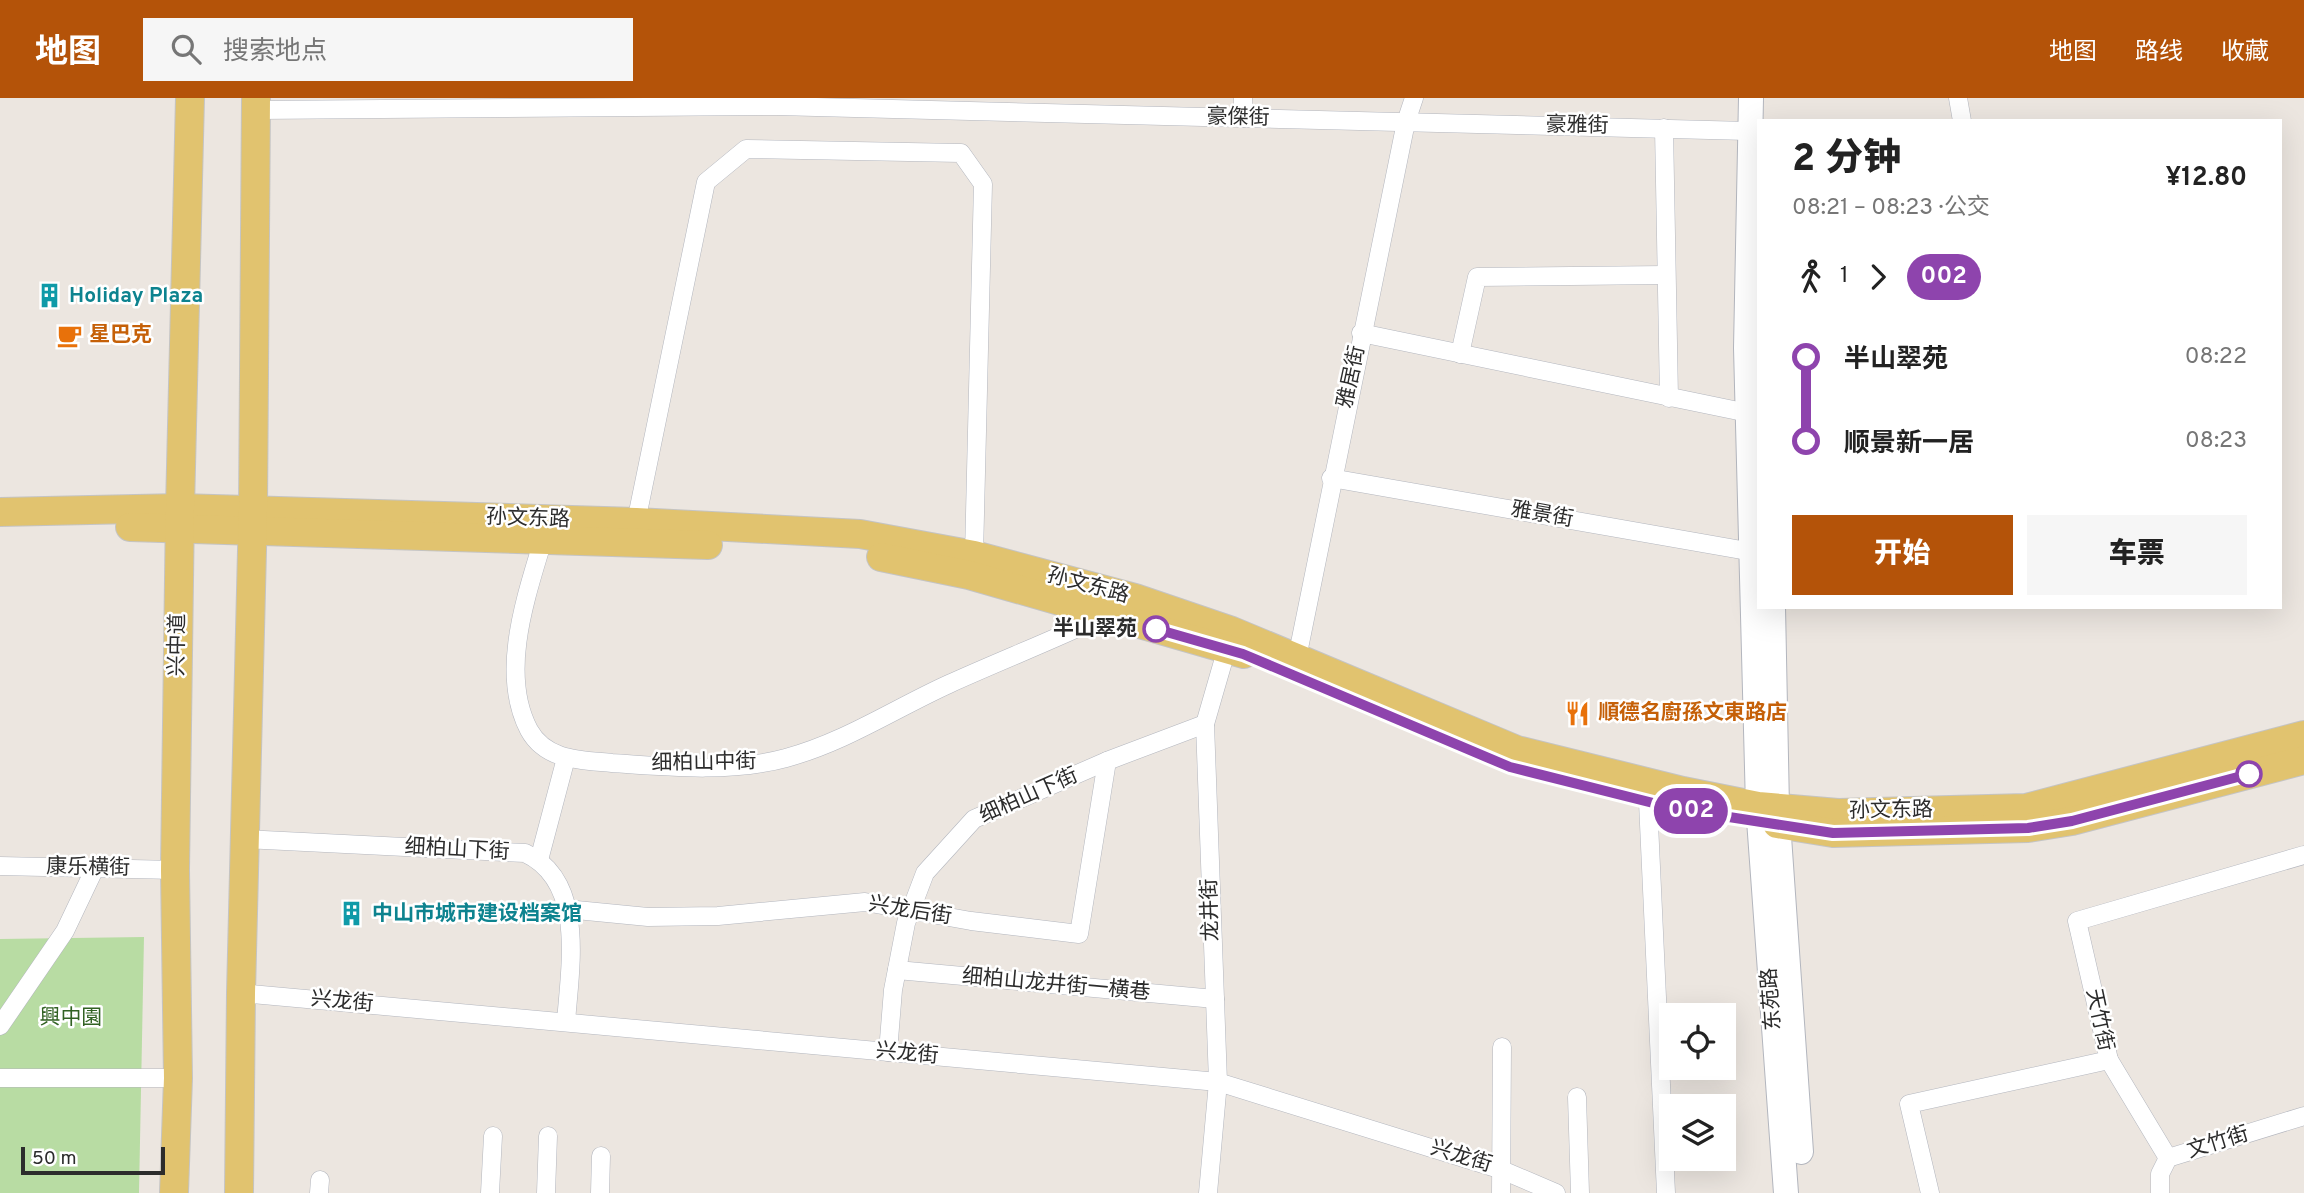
<!DOCTYPE html>
<html lang="zh">
<meta charset="utf-8">
<style>
:root{--surface:#fff;--page:#f6f6f6;--text:#222;--muted:#767676;--accent:#b45309}
body{margin:0;font-family:Overpass,"Noto Sans SC",sans-serif;background:var(--page);color:var(--text);height:100vh;display:flex;flex-direction:column;font-size:26px;white-space:nowrap}
*{box-sizing:border-box;margin:0}
p{font-size:23px;color:var(--muted)}
.icon{flex:none;width:38px;height:38px;fill:none;stroke:currentColor;stroke-width:2;stroke-linecap:round;stroke-linejoin:round}
.map{position:relative;flex:1;overflow:hidden}
.drawer{position:absolute;left:1757px;top:21px;width:525px;height:490px;display:flex;flex-direction:column;background:var(--surface);border-radius:0px;box-shadow:0 7px 28px #0002}
.drawer>*{flex:none}
.badge{padding:0 14px;border-radius:23px;font-size:24px;line-height:46px}
.buttons{position:absolute;left:1659px;top:905px;display:grid;gap:14px}
.buttons a{display:grid;place-items:center;width:77px;height:77px;border-radius:0px;background:var(--surface);box-shadow:0 7px 28px #0002;font-size:35px}
.scale{position:absolute;left:21px;bottom:18px;width:144px;box-sizing:border-box;padding-left:7px;border:4px solid #2c2c2c;border-top:0;font-size:19px;line-height:24px;white-space:nowrap;color:#2c2c2c;-webkit-text-stroke:5px #fff;paint-order:stroke}
.map>.badge{position:absolute;translate:-50% -50%;box-shadow:0 0 0 4px #fff}
.legs{display:flex;align-items:center;gap:10px;height:77px;padding:0 35px;font-size:23px}
.legs p{margin-inline-start:auto}
.head{display:flex;align-items:center;justify-content:space-between;height:119px;padding:0 35px}
h1{font-size:38px;font-weight:800;line-height:52px}
.cta{display:flex;gap:14px;margin-top:auto;padding:14px 35px}
.cta a{flex:1;height:80px;border-radius:0px;background:var(--accent);color:#fff;font-size:28px;font-weight:800;line-height:80px;text-align:center}
.cta a+a{background:var(--page);color:var(--text)}
ul{padding:0 35px;list-style:none}
li{display:flex;align-items:center;gap:24px;height:84px;font-size:26px}
li i{display:grid;place-items:center;width:10px;height:100%;margin:0 9px;background:currentColor}
li i::after{content:'';width:18px;height:18px;margin:-9px;border:5px solid;border-radius:50%;background:var(--surface)}
li p{margin-inline-start:auto}
li:first-child i{background:linear-gradient(#0000 50%,currentColor 0)}
li:last-child i{background:linear-gradient(currentColor 50%,#0000 0)}
header{display:flex;align-items:center;gap:42px;box-sizing:border-box;height:98px;padding:0 35px;background:var(--accent);color:#fff}
header strong{font-size:33px}
nav{display:flex;gap:38px;margin-inline-start:auto;font-size:24px}
.search{width:490px;height:63px;background:var(--page);display:flex;align-items:center;gap:18px;box-sizing:border-box;padding:0 24px;border-radius:0px;color:var(--muted);font-size:26px}
.map>svg:first-child{display:block}
.green{fill:#b8dca3}
.lines{fill:none;stroke-linecap:round;stroke-linejoin:round}
.street-casing{stroke:#b3b6be;stroke-width:19}
.secondary-casing{stroke:#b3b6be;stroke-width:26}
.primary-casing{stroke:#c4c4c4;stroke-width:30}
.street{stroke:#fff;stroke-width:18}
.secondary{stroke:#fff;stroke-width:24}
.primary{stroke:#e1c36f;stroke-width:28}
.line-1-casing{stroke:#fff;stroke-width:16}
.line-1{stroke:#8e44ad;stroke-width:10}
.stop-1-dot{fill:#fff;stroke:#8e44ad;stroke-width:3.5}
.labels{text-anchor:middle;dominant-baseline:central;stroke-width:5;stroke-linejoin:round;paint-order:stroke}
.street-label{font-size:21px;fill:#2c2c2c;stroke:#fff}
.culture-label{font-size:21px;font-weight:bold;fill:#0d838f;stroke:#fff;text-anchor:start}
.food-label{font-size:21px;font-weight:bold;fill:#c56008;stroke:#fff;text-anchor:start}
.stop-label{font-size:21px;font-weight:bold;fill:#2c2c2c;stroke:#fff;text-anchor:end}
.park-label{font-size:21px;fill:#326223;stroke:#fff}
</style>
<header>
<strong>地图</strong>
<div class="search"><svg class="icon" aria-label="search" viewBox="0 0 24 24"><circle cx="10" cy="10" r="6"/><path d="M15 15l6 6"/></svg>搜索地点</div>
<nav><a>地图</a><a>路线</a><a>收藏</a></nav>
</header>
<div class="map">
<svg width="2304" height="1095" viewBox="0 0 2304 1095">
<rect width="100%" height="100%" fill="#ece6e0"/>
<polygon class="green" points="144,839 139,1095 0,1095 0,841"/>
<g class="lines">
<defs>
<g id="street">
<polyline points="1243,0 1243,20"/>
<polyline points="1958,0 1962,23"/>
<polyline points="256,12 777,8 1748,33"/>
<polyline points="1664,30 1669,300"/>
<polyline points="1361,235 1748,315"/>
<polyline points="1460,256 1477,179 1666,177"/>
<polyline points="1331,380 1753,454"/>
<polyline points="636,424 706,84 746,51 961,55 983,86 974,457"/>
<path d="M 543,442 C 526,499 499,575 529,632 C 546,663 581,662 612,665 C 668,669 731,675 786,660 C 845,644 894,611 949,586 C 1002,562 1056,541 1108,516"/>
<polyline points="1297,560 1406,24 1414,0"/>
<polyline points="1648,704 1666,1095"/>
<path d="M 245,741 L 525,755 C 586,783 570,869 566,924"/>
<polyline points="539,762 566,660"/>
<polyline points="0,768 175,772"/>
<polyline points="566,811 648,819 718,818 865,804 971,823 1079,836 1107,663"/>
<polyline points="897,872 1215,901"/>
<polyline points="241,895 1218,984 1502,1072 1556,1095"/>
<polyline points="0,928 65,833 95,770"/>
<polyline points="888,954 893,892 906,825 925,775 974,721 1107,663 1205,626"/>
<polyline points="2109,962 2168,1060"/>
<polyline points="0,980 178,980"/>
<polyline points="1577,999 1580,1095"/>
<polyline points="319,1095 320,1082"/>
<polyline points="490,1095 493,1038"/>
<polyline points="546,1095 548,1038"/>
<polyline points="600,1095 601,1058"/>
<polyline points="1208,1095 1218,984 1205,626 1229,543"/>
<polyline points="1501,1095 1502,949"/>
<polyline points="1930,1095 1909,1006 2109,962 2077,823 2304,757"/>
<polyline points="2160,1095 2160,1076 2168,1060 2304,1018"/>
</g>
<g id="secondary">
<polyline points="1751,0 1746,250 1758,708 1786,1095"/>
<polyline points="1773,509 1777,710 1801,1054"/>
</g>
<g id="primary">
<polyline points="0,414 180,410 636,424 860,436 974,457 1135,500 1232,533 1517,652 1683,693 1758,708 1838,715 2026,710 2304,637"/>
<polyline points="130,429 708,447"/>
<polyline points="881,459 969,477 1244,556"/>
<polyline points="1777,726 1833,735 2028,730 2072,723 2304,662"/>
<polyline points="174,1095 178,980 175,772 180,410 190,0"/>
<polyline points="239,1095 241,895 253,412 256,0"/>
</g>
</defs>
<use href="#street" class="street-casing"/>
<use href="#secondary" class="secondary-casing"/>
<use href="#primary" class="primary-casing"/>
<use href="#street" class="street"/>
<use href="#secondary" class="secondary"/>
<use href="#primary" class="primary"/>
</g>
<g class="lines">
<defs>
<polyline id="line-1" points="1156,531 1243,556 1510,669 1677,711 1833,735 2028,730 2072,723 2249,676"/>
</defs>
<use href="#line-1" class="line-1-casing"/>
<use href="#line-1" class="line-1"/>
</g>
<defs>
<symbol id="building-bare" viewBox="-9 -9 18 18"><path d="M-4-6H4V6H1V3H-1V6H-4ZM-2.5-4.3h1.7v1.8h-1.7ZM.8-4.3h1.7v1.8H.8ZM-2.5-1h1.7V.8h-1.7ZM.8-1h1.7V.8H.8Z" fill="#0f9aa8" stroke="#fff" stroke-width="2.5" paint-order="stroke"/></symbol>
<symbol id="cafe-bare" viewBox="-9 -9 18 18"><path d="M-5.5-4.5H6V0H3Q3 3.5 0 3.5H-2.5Q-5.5 3.5-5.5 0ZM3-3.2v2h1.7v-2ZM-6 4.5H4V6H-6Z" fill="#e8710a" stroke="#fff" stroke-width="2.5" paint-order="stroke"/></symbol>
<symbol id="restaurant-bare" viewBox="-9 -9 18 18"><path d="M-5-6h1v4h1v-4h1v4h1v-4h1v5L-1.5 .5V6h-2V.5L-5-1ZM5-6V6H3V1.5H1.5Q1.5-4 5-6Z" fill="#e8710a" stroke="#fff" stroke-width="2.5" paint-order="stroke"/></symbol>
</defs>
<g fill-rule="evenodd">
<use href="#building-bare" x="32" y="180" width="35" height="35"/>
<use href="#cafe-bare" x="52" y="220" width="35" height="35"/>
<use href="#restaurant-bare" x="1560" y="598" width="35" height="35"/>
<use href="#building-bare" x="334" y="798" width="35" height="35"/>
</g>
<g class="stop-1-dot">
<circle cx="1156" cy="531" r="12"/>
<circle cx="2249" cy="676" r="12"/>
</g>
<g class="labels">
<g class="street-label">
<text transform="translate(1238 20) rotate(1)">豪傑街</text>
<text transform="translate(1577 28) rotate(1)">豪雅街</text>
<text transform="translate(1352 279) rotate(-78)">雅居街</text>
<text transform="translate(1542 417) rotate(10)">雅景街</text>
<text transform="translate(528 421) rotate(2)">孙文东路</text>
<text transform="translate(1088 488) rotate(15)">孙文东路</text>
<text transform="translate(178 547) rotate(-89)">兴中道</text>
<text transform="translate(704 665) rotate(-1)">细柏山中街</text>
<text transform="translate(1029 698) rotate(-24)">细柏山下街</text>
<text transform="translate(1891 713) rotate(-1)">孙文东路</text>
<text transform="translate(457 752) rotate(3)">细柏山下街</text>
<text transform="translate(88 770) rotate(1)">康乐横街</text>
<text transform="translate(1211 812) rotate(-92)">龙井街</text>
<text transform="translate(910 813) rotate(9)">兴龙后街</text>
<text transform="translate(1056 887) rotate(5)">细柏山龙井街一横巷</text>
<text transform="translate(1772 901) rotate(-94)">东苑路</text>
<text transform="translate(342 904) rotate(5)">兴龙街</text>
<text transform="translate(2099 922) rotate(78)">天竹街</text>
<text transform="translate(907 956) rotate(5)">兴龙街</text>
<text transform="translate(2218 1045) rotate(-17)">文竹街</text>
<text transform="translate(1461 1059) rotate(17)">兴龙街</text>
</g>
<g class="culture-label">
<text x="69" y="198">Holiday Plaza</text>
<text x="372" y="816">中山市城市建设档案馆</text>
</g>
<g class="food-label">
<text x="89" y="237">星巴克</text>
<text x="1598" y="615">順德名廚孫文東路店</text>
</g>
<g class="stop-label">
<text x="1137" y="531">半山翠苑</text>
</g>
<g class="park-label">
<text x="71" y="920">興中園</text>
</g>
</g>
</svg>
<div class="buttons">
<a><svg class="icon" aria-label="locate" viewBox="0 0 24 24"><circle cx="12" cy="12" r="6"/><path d="M12 2v4M12 18v4M2 12h4M18 12h4"/></svg></a>
<a><svg class="icon" aria-label="layers" viewBox="0 0 24 24"><path d="M12 4l9 5-9 5-9-5zM3 14l9 5 9-5"/></svg></a>
</div>
<div class="scale">50 m</div>
<b class="badge" style="left:1691px;top:713px;background:#8e44ad;color:#fff">002</b>
<section class="drawer">
<div class="head"><div><h1>2 分钟</h1><p>08:21 – 08:23 · 公交</p></div><b>¥12.80</b></div>
<div class="legs"><svg class="icon" aria-label="walk" viewBox="0 0 24 24"><circle cx="13" cy="4" r="2"/><path d="M13 8l-2 6 4 7M11 14l-3 7M7 12l3-4h3l4 4"/></svg>1<svg class="icon" aria-label="forward" viewBox="0 0 24 24"><path d="M9 5l7 7-7 7"/></svg><b class="badge" style="background:#8e44ad;color:#fff">002</b></div>
<ul>
<li><i style="color:#8e44ad"></i><b>半山翠苑</b><p>08:22</p></li>
<li><i style="color:#8e44ad"></i><b>顺景新一居</b><p>08:23</p></li>
</ul>
<div class="cta"><a>开始</a><a>车票</a></div>
</section>
</div>
